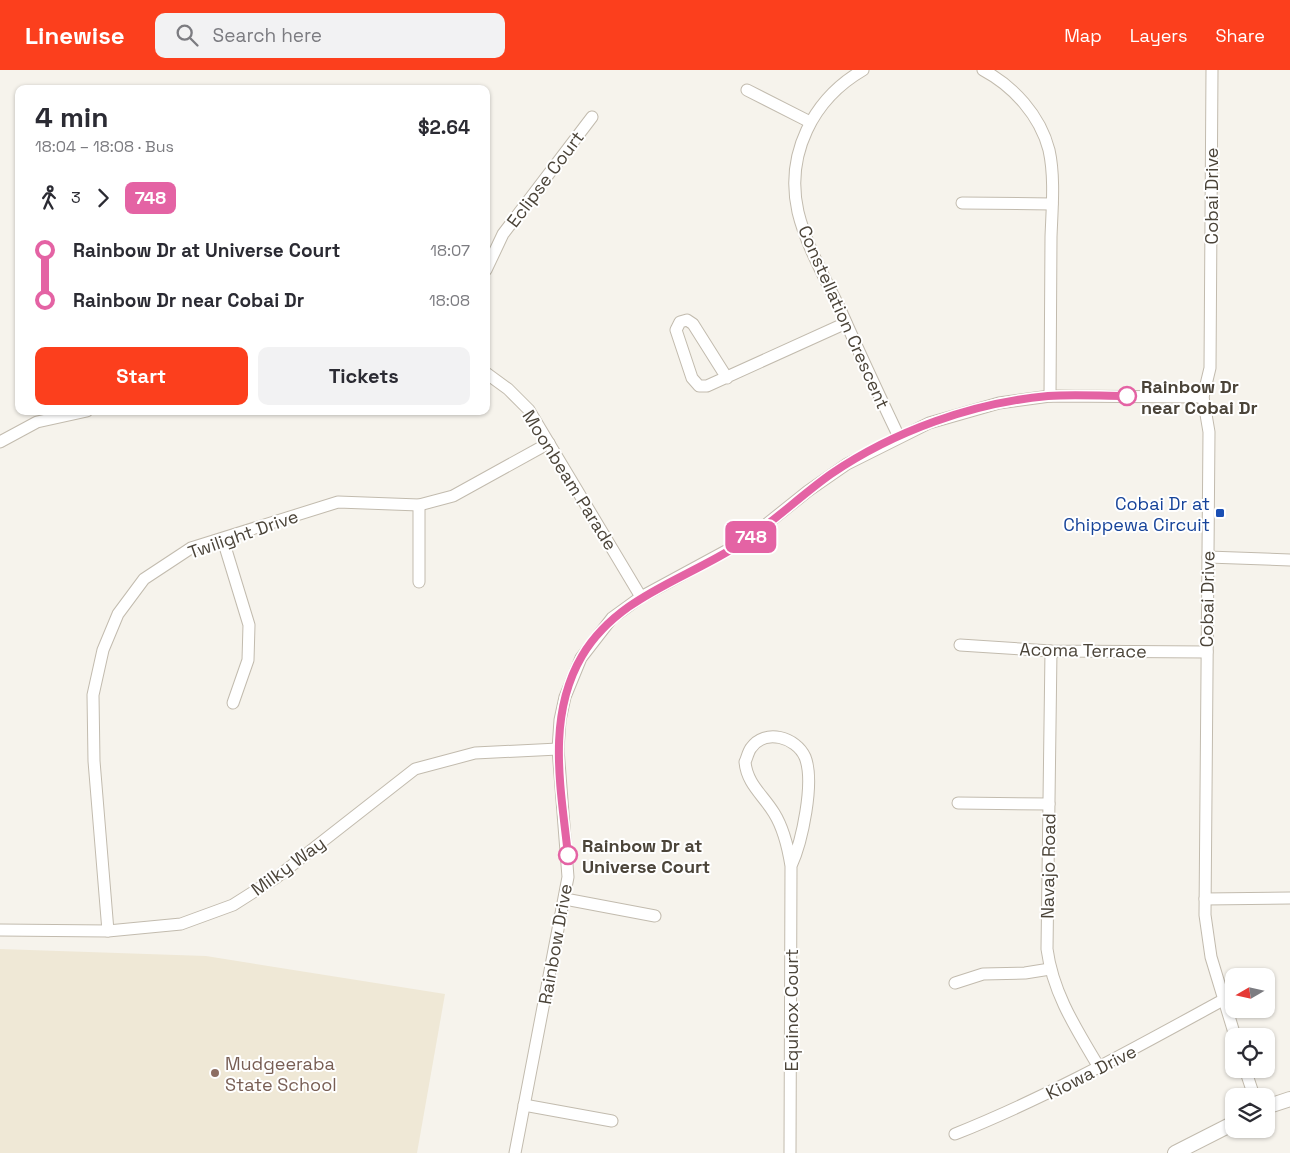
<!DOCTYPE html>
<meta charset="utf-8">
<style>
:root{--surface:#fff;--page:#f2f2f3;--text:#2b2b33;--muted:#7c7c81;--accent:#fc3f1d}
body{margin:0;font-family:"Space Grotesk",sans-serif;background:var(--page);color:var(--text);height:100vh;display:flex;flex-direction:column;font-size:19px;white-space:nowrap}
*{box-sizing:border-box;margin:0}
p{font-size:16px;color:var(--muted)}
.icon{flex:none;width:28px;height:28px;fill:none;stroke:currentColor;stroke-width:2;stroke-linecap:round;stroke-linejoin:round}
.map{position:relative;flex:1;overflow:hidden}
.details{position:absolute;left:15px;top:15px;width:475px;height:330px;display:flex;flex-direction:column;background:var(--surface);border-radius:10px;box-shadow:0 1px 4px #0004}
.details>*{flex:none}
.badge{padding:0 10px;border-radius:8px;font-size:18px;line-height:32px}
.needle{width:32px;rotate:261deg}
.tools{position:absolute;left:1225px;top:898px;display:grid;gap:10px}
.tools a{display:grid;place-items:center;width:50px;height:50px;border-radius:10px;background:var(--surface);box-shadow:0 1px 4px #0004;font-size:25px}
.map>.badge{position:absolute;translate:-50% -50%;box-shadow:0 0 0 2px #fff}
.legs{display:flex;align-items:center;gap:8px;height:55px;padding:0 20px;font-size:16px}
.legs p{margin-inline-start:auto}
.summary{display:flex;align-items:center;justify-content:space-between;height:85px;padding:0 20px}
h1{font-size:28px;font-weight:600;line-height:38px}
.action{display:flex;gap:10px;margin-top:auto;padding:10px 20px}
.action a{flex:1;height:58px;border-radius:10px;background:var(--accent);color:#fff;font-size:20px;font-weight:600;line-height:58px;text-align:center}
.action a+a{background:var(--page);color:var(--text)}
ul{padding:0 20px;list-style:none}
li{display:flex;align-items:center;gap:18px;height:50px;font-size:19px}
li i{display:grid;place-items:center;width:8px;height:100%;margin:0 6px;background:currentColor}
li i::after{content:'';width:12px;height:12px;margin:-6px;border:4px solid;border-radius:50%;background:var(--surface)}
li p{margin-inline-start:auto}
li:first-child i{background:linear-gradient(#0000 50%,currentColor 0)}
li:last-child i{background:linear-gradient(currentColor 50%,#0000 0)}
header{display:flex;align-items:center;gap:30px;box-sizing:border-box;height:70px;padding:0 25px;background:var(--accent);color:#fff}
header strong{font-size:24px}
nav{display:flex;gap:28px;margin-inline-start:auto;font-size:18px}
.search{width:350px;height:45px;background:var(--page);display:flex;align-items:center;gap:12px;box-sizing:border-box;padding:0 18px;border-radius:10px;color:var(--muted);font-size:19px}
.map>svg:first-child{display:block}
.education{fill:#efe8d6}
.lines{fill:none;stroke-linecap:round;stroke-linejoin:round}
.minor-casing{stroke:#c2bbae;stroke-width:13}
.tertiary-casing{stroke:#c2bbae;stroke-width:16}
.minor{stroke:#fff;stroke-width:11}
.tertiary{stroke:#fff;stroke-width:14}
.line-1-casing{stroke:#fff;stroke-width:11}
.line-1{stroke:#e463a4;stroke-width:8}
.stop-1-dot{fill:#fff;stroke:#e463a4;stroke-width:2.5}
.transit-dot{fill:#1a4fb4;stroke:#fff;stroke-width:2}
.education-dot{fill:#8d6e63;stroke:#fff;stroke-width:2}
.labels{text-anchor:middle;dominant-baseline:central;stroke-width:4;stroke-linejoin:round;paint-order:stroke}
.street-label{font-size:18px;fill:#4b4439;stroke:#fff}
.stop-label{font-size:18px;font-weight:bold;fill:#4b4439;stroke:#fff;text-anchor:start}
.transit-label{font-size:18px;fill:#164399;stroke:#fff;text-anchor:end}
.education-label{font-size:18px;fill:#785e54;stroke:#fff;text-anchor:start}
</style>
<header>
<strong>Linewise</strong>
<div class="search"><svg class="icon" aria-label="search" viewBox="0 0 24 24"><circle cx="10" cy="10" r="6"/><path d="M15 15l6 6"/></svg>Search here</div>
<nav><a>Map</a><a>Layers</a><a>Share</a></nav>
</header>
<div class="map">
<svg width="1290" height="1083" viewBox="0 0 1290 1083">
<rect width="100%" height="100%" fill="#f6f3ec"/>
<polygon class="education" points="0,879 206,886 445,924 417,1083 0,1083"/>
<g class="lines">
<defs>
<g id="minor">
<path d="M 863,0 C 813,29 785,84 798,142 C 806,175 825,208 840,239 C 859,282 879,325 899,367"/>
<path d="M 983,0 C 1013,16 1040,45 1049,80 C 1055,107 1052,139 1051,167 C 1051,220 1050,273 1050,326"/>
<polyline points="1212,0 1210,298 1203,327 1209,362 1205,845 1211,887 1235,966"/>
<polyline points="747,20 810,52"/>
<polyline points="962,133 1052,134"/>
<polyline points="486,200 503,164 592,47"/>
<polyline points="486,303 508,319 529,340 641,527"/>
<polyline points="727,308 693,254 687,250 680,252 676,260 692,308 699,316 707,316 846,253"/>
<polyline points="0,372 37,352 87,341"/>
<polyline points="419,435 419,512"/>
<polyline points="223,470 249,555 248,590 233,633"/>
<polyline points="1208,487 1290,490"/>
<polyline points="960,575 1051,581 1207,582"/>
<path d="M 1051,581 L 1047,879 C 1053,924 1077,960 1100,999"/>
<polyline points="958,733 1049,734"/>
<polyline points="565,829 655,846"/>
<polyline points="1205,829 1290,828"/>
<polyline points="0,860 108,861 181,854 233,835 277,807 415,699 475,683 558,679"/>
<polyline points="108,861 94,691 93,625 103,580 118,544 144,509 191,478 338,432 419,435 453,426 549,373"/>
<polyline points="955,913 983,904 1025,903 1050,899"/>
<polyline points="1245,999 1254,1026"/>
<polyline points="524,1035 612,1051"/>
<path d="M 955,1064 C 1048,1027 1135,978 1223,930"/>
<polyline points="515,1083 568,807 558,679 560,650 565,627 581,588 612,548 641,527 748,469 808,421 847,394 929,353 999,333 1050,326 1203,327"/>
<path d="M 790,1083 L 791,796 C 788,777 784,759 774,743 C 763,725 747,714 745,692 C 747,688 748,682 751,678 C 765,658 796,667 805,687 C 815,712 802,772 791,796"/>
</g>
<g id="tertiary">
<polyline points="1266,1037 1290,1029"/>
<polyline points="1175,1083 1234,1053"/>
</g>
</defs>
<use href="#minor" class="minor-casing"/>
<use href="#tertiary" class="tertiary-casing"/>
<use href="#minor" class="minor"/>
<use href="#tertiary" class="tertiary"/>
</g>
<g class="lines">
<defs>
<path id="line-1" d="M 568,785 C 561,719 546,647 582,586 C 616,529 678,512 732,479 C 768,458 797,428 831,404 C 894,361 972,333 1048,326 C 1074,324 1100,326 1127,326"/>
</defs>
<use href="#line-1" class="line-1-casing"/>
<use href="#line-1" class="line-1"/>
</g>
<g class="stop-1-dot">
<circle cx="1127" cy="326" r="9"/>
<circle cx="568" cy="785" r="9"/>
</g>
<rect class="transit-dot" x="1215" y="438" width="10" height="10" rx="2.5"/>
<circle class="education-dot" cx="215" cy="1003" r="5"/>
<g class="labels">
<g class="street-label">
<text transform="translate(545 109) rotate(-53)">Eclipse Court</text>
<text transform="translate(1211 126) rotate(-90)">Cobai Drive</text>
<text transform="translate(844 247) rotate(66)">Constellation Crescent</text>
<text transform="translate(570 410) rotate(58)">Moonbeam Parade</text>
<text transform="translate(243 464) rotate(-19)">Twilight Drive</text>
<text transform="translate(1207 529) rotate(-89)">Cobai Drive</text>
<text transform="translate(1083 580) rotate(1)">Acoma Terrace</text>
<text transform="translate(288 796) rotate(-36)">Milky Way</text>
<text transform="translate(1048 796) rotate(-89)">Navajo Road</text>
<text transform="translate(555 874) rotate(-80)">Rainbow Drive</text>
<text transform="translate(791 940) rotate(-90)">Equinox Court</text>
<text transform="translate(1091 1002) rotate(-27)">Kiowa Drive</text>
</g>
<g class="stop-label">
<text x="1141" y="316">Rainbow Dr<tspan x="1141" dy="21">near Cobai Dr</tspan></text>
<text x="582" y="775">Rainbow Dr at<tspan x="582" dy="21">Universe Court</tspan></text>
</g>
<g class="transit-label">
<text x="1210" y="433">Cobai Dr at<tspan x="1210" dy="21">Chippewa Circuit</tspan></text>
</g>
<g class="education-label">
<text x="225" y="993">Mudgeeraba<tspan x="225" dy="21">State School</tspan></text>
</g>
</g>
</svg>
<div class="tools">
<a><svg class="needle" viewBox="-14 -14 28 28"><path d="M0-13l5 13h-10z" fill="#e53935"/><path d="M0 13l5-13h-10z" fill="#7c7c81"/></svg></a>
<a><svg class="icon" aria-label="locate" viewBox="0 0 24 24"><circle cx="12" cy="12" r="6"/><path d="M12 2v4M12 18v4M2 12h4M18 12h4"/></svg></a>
<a><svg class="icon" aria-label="layers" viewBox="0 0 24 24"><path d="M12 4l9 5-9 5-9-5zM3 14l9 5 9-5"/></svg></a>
</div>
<b class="badge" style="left:751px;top:467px;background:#e463a4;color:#fff">748</b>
<section class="details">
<div class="summary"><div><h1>4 min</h1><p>18:04 – 18:08 · Bus</p></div><b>$2.64</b></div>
<div class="legs"><svg class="icon" aria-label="walk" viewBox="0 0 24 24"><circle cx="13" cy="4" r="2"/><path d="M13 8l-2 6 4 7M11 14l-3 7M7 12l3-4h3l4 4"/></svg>3<svg class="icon" aria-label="forward" viewBox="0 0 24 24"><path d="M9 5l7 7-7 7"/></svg><b class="badge" style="background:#e463a4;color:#fff">748</b></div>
<ul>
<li><i style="color:#e463a4"></i><b>Rainbow Dr at Universe Court</b><p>18:07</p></li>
<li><i style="color:#e463a4"></i><b>Rainbow Dr near Cobai Dr</b><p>18:08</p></li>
</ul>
<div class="action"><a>Start</a><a>Tickets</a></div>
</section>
</div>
